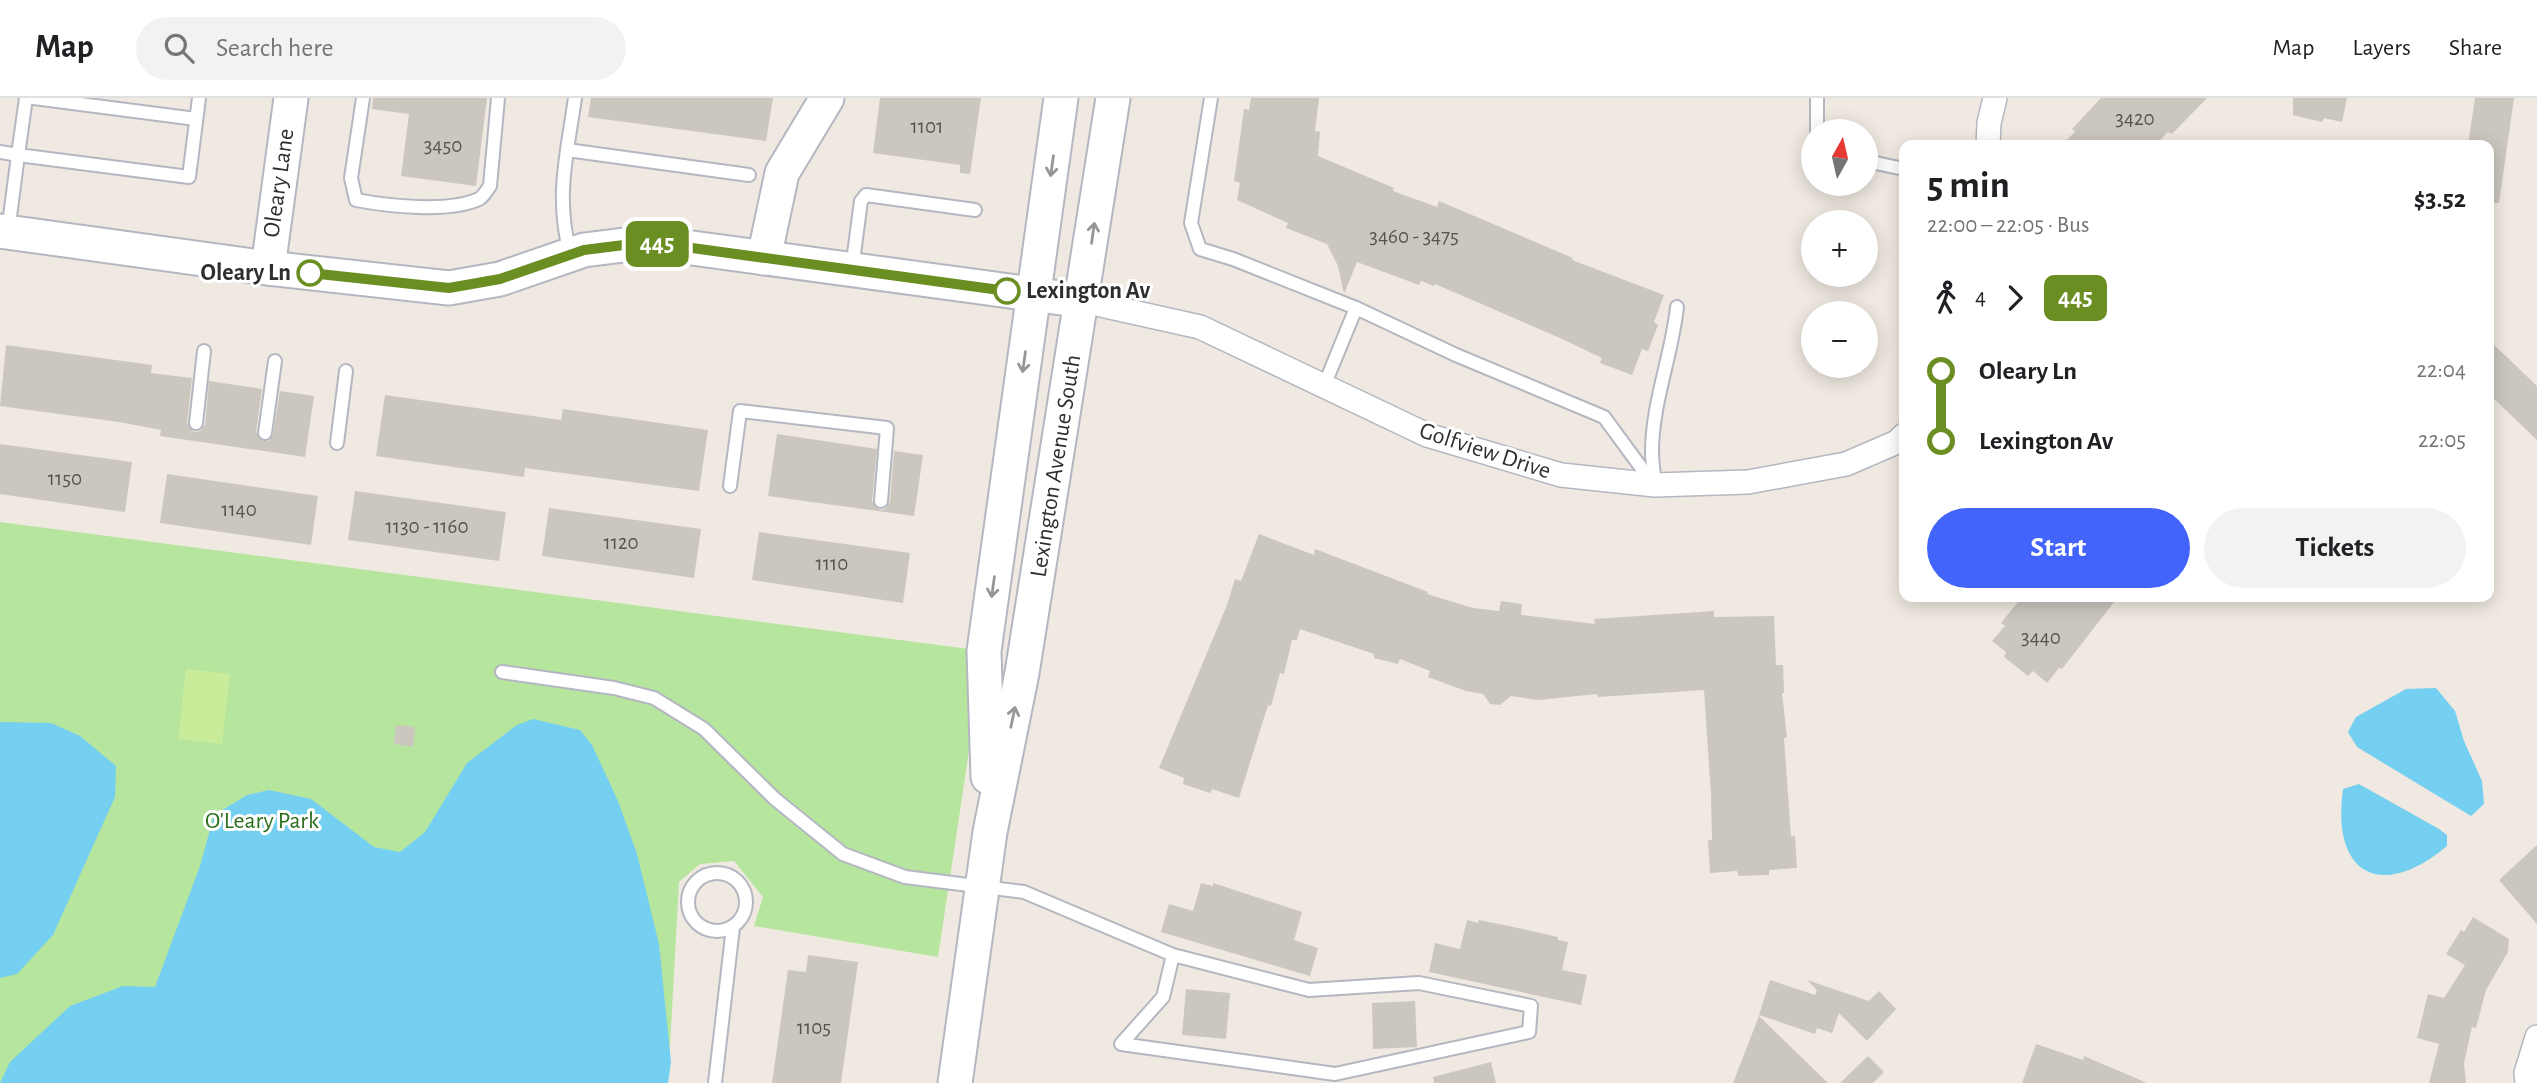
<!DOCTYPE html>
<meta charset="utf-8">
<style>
:root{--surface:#fff;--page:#f2f2f2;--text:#202124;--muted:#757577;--line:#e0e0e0;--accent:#4264fb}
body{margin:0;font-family:"Alegreya Sans",sans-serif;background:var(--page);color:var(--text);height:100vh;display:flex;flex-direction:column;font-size:26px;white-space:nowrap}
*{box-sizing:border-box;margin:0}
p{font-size:23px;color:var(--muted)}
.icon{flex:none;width:38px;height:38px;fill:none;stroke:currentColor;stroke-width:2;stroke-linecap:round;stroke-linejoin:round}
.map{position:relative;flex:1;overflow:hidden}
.details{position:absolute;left:1899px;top:42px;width:595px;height:462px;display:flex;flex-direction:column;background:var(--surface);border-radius:14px;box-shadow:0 4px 18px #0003}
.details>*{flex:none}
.badge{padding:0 14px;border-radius:10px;font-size:24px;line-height:46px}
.needle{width:46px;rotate:8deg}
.fabs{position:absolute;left:1801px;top:21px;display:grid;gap:14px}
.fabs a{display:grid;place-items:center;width:77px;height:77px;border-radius:50%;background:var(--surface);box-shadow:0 4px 18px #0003;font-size:35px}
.map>.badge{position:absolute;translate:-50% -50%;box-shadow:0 0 0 4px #fff}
.legs{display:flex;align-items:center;gap:10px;height:77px;padding:0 28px;font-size:23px}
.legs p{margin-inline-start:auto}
.headline{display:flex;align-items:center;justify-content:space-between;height:119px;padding:0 28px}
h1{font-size:38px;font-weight:700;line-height:52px}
.action{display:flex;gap:14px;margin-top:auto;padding:14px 28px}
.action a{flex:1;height:80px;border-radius:42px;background:var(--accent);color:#fff;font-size:28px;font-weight:700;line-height:80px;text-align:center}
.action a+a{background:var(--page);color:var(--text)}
ul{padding:0 28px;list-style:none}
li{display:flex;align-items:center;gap:24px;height:70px;font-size:26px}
li i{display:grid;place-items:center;width:10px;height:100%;margin:0 9px;background:currentColor}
li i::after{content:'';width:18px;height:18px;margin:-9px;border:5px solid;border-radius:50%;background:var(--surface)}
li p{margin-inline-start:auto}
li:first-child i{background:linear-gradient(#0000 50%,currentColor 0)}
li:last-child i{background:linear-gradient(currentColor 50%,#0000 0)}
header{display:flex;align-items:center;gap:42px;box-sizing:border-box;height:98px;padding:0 35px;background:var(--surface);border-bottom:2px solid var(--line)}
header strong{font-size:33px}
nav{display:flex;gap:38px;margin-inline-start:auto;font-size:24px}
.search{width:490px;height:63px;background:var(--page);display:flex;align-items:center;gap:18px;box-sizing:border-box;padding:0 24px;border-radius:38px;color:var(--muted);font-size:26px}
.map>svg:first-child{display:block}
.green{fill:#b6e59e}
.pitch{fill:#c9ec9a}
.water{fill:#75cff0}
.building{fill:#cbc7bf}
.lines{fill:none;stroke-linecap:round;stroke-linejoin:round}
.lane-casing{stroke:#b4b7c1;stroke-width:16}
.street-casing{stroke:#b4b7c1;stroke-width:26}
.secondary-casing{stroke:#b4b7c1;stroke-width:37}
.lane{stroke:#fff;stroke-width:12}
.street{stroke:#fff;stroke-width:23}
.secondary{stroke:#fff;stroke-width:33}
.oneway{stroke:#969696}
.line-1-casing{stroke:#fff;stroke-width:16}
.line-1{stroke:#6b8e23;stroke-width:10}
.stop-1-dot{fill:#fff;stroke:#6b8e23;stroke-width:3.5}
.labels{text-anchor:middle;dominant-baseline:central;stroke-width:6;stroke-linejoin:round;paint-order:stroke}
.number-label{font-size:21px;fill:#555452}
.street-label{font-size:24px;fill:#2e2e2e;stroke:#fff}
.stop-label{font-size:24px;font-weight:bold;fill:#2e2e2e;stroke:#fff;text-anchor:end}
.park-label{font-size:24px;fill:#2c6e1b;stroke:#fff}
</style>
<header>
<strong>Map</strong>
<div class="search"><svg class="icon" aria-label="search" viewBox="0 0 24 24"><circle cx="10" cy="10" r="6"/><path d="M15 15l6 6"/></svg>Search here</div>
<nav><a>Map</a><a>Layers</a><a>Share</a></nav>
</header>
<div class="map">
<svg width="2537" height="985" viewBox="0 0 2537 985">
<rect width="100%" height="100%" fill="#efe9e1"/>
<polygon class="green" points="0,424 984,553 938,859 754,828 763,799 734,763 700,766 679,784 668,985 0,985"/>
<polygon class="pitch" points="186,571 230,576 222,646 178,641"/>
<g class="water">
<polygon points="2436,590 2455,613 2464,643 2482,683 2484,706 2471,718 2357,649 2348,634 2356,619 2406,591"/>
<polygon points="533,621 580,632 592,647 618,703 637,756 659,846 671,964 668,985 0,985 10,964 70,908 123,888 155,889 200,768 214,717 247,697 269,692 311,701 374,749 400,754 425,734 467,665 517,627"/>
<polygon points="0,624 51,625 80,638 116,668 115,699 53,837 17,876 0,880"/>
<path d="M 2359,686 L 2439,731 L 2447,737 L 2447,748 C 2380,804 2331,776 2343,691 Z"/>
</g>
<g class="building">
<polygon points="373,0 487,0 476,88 401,78 409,16 372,11"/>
<polygon points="591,0 773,0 766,43 588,19"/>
<polygon points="880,0 981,0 970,76 960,75 960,67 873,55"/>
<polygon points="1251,0 1319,0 1315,33 1320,34 1318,58 1394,90 1393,93 1437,109 1439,103 1573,160 1572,162 1664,197 1654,224 1658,227 1648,253 1642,251 1632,277 1600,265 1602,260 1560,240 1435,186 1434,188 1421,183 1419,187 1357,164 1344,196 1338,168 1327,146 1286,130 1288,125 1237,102 1240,85 1234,83 1244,11 1249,12"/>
<polygon points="2101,0 2207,0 2172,36 2168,34 2155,47 2061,47 2075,34 2072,31"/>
<polygon points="2293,0 2347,0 2342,24 2324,20 2322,24 2293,17"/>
<polygon points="2475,0 2514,0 2499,105 2488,105 2488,47 2468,47"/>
<polygon points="2488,241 2537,288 2537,342 2488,295"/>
<polygon points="6,247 152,267 151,275 192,280 187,325 194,334 200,333 205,327 209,283 262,291 256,334 263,343 269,343 273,337 280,293 314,298 305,359 160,338 161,332 119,324 0,308"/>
<polygon points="385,297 561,322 563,311 708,332 699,393 525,370 524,379 376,358"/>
<polygon points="777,336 877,351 872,403 880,412 885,411 890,404 894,353 923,357 914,418 768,398"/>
<polygon points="0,346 132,364 125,414 0,396"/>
<polygon points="167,376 318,398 311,447 160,425"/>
<polygon points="355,393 506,414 499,463 348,442"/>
<polygon points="549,410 701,431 694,480 542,458"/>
<polygon points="759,434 910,455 903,505 752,482"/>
<polygon points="1259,436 1314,457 1315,451 1428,494 1427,496 1473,510 1499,513 1501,503 1522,506 1521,517 1595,526 1594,521 1714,513 1714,519 1774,518 1776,567 1783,567 1784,595 1782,595 1787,639 1784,640 1791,738 1795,738 1797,770 1769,772 1769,777 1739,778 1737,773 1710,775 1708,742 1712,742 1711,697 1704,592 1598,599 1597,596 1538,602 1511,598 1500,607 1490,606 1483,596 1466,593 1428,579 1430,573 1400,561 1398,566 1374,560 1374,556 1300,531 1297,542 1292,542 1284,576 1280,575 1271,608 1268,607 1239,700 1212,691 1210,695 1183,686 1184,680 1159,670 1227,507 1235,481 1241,483"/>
<polygon points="2022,499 2118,499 2062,571 2059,570 2047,585 2033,573 2028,578 2004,559 2006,554 1992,543 2005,528 2001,525"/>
<polygon points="396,627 415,629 413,649 394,646"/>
<polygon points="2537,747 2537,826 2499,782"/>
<polygon points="1201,785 1213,788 1213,785 1302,814 1294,842 1318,850 1310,878 1161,834 1169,806 1193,813"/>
<polygon points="2473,819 2509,841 2508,854 2486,892 2476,930 2472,929 2464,965 2466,985 2429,985 2439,946 2417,940 2428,896 2444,900 2465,867 2446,856 2461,832 2464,834"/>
<polygon points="1467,822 1478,825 1479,822 1509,828 1558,839 1558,842 1568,844 1562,872 1587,877 1581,907 1429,874 1435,845 1460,851"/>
<polygon points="808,857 858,864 841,985 772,985 788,872 806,874"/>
<polygon points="1770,882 1815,897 1817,892 1807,882 1869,903 1879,893 1896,911 1867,943 1839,915 1832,935 1817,930 1815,936 1759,917"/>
<polygon points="1186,891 1230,895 1226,941 1182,937"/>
<polygon points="1415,903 1417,949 1373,951 1372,905"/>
<polygon points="1759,918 1828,985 1733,985"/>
<polygon points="2036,946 2083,962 2084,958 2147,985 2022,985"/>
<polygon points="1868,958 1884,974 1873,985 1840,985"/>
<polygon points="1491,964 1496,985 1434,985 1433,979"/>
</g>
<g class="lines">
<defs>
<g id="lane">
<polyline points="26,0 18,57 189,79 199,0"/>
<polyline points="34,0 196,21"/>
<path d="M 363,0 L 351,80 L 356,102 C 388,108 448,115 479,101 C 484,98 486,93 490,88 L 498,0"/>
<polyline points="1211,0 1191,125 1200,151 1233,161 1356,210 1324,288"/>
<polyline points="1817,33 1817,0"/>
<polyline points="567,52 749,77"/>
<polyline points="0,54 18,57 8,134"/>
<polyline points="1866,63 1904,71"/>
<path d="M 570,155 C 555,99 567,56 575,0"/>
<polyline points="852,171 861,103 866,97 975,112"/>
<polyline points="1356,210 1456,257 1604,319 1654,387"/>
<polyline points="196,325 204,253"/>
<polyline points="265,335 275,263"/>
<polyline points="337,345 346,273"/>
<path d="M 1655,386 C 1654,376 1652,365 1652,354 C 1652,305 1672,257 1677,209"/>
<polyline points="730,388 740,313 887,330 881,403"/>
<polyline points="502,574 614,590 654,600 704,631 775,701 843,756 905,779 1024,794 1173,857 1309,892 1419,885 1531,908 1529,934 1335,976 1121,946 1163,899 1173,857"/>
<circle cx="717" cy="804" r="29"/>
<polyline points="715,985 733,829"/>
</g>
<g id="street">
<polyline points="1988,47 1989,25 1995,0"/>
<polyline points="1083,203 1200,229 1427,337 1561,377 1655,387 1748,384 1846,366 1897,344 1904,337"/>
<polyline points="2527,985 2526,975 2537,939"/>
</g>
<g id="secondary">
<polyline points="0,133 268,170 449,190 500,181 584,152 648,144 1083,203"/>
<polyline points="764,160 782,75 827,0"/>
<polyline points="268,170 291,0"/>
<polyline points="988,679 984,553 1061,0"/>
<polyline points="955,985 990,734 1022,575 1113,0"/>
</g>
</defs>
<use href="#lane" class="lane-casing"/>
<use href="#street" class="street-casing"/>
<use href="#secondary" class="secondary-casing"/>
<use href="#lane" class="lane"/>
<use href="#street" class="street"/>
<use href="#secondary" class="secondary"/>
</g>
<defs><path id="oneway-shaft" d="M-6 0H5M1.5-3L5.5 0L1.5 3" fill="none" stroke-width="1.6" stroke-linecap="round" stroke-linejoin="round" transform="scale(1.75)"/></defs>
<g class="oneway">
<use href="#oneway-shaft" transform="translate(1052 68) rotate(98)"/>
<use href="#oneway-shaft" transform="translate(1093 135) rotate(-82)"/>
<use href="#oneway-shaft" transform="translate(1024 264) rotate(98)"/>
<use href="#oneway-shaft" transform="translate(993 489) rotate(98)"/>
<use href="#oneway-shaft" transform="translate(1013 619) rotate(-78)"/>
</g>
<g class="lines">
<defs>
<polyline id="line-1" points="310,175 449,190 500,181 584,152 648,144 1007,193"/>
</defs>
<use href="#line-1" class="line-1-casing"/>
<use href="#line-1" class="line-1"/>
</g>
<g class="stop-1-dot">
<circle cx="310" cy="175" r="12"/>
<circle cx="1007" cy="193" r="12"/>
</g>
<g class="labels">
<g class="number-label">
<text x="2135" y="20">3420</text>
<text x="927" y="28">1101</text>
<text x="443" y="47">3450</text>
<text x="1414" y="138">3460 - 3475</text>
<text x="65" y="380">1150</text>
<text x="239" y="411">1140</text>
<text x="427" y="428">1130 - 1160</text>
<text x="621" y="444">1120</text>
<text x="832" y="465">1110</text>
<text x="2041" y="539">3440</text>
<text x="814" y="929">1105</text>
</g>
<g class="street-label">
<text transform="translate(279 85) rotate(-82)">Oleary Lane</text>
<text transform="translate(1485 353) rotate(18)">Golfview Drive</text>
<text transform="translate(1056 368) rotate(-81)">Lexington Avenue South</text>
</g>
<g class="stop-label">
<text x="291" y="175">Oleary Ln</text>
<text x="1026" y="193" text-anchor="start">Lexington Av</text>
</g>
<g class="park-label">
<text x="262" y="723">O'Leary Park</text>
</g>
</g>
</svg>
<div class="fabs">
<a><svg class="needle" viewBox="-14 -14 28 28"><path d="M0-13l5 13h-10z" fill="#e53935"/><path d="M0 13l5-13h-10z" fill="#757577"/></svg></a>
<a>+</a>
<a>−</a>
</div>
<b class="badge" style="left:657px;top:146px;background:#6b8e23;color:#fff">445</b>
<section class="details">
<div class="headline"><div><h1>5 min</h1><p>22:00 – 22:05 · Bus</p></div><b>$3.52</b></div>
<div class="legs"><svg class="icon" aria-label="walk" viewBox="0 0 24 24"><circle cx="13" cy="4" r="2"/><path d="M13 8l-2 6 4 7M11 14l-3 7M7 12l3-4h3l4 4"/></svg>4<svg class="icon" aria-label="forward" viewBox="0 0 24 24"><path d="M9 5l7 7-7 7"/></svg><b class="badge" style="background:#6b8e23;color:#fff">445</b></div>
<ul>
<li><i style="color:#6b8e23"></i><b>Oleary Ln</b><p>22:04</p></li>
<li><i style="color:#6b8e23"></i><b>Lexington Av</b><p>22:05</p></li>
</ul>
<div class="action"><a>Start</a><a>Tickets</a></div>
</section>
</div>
